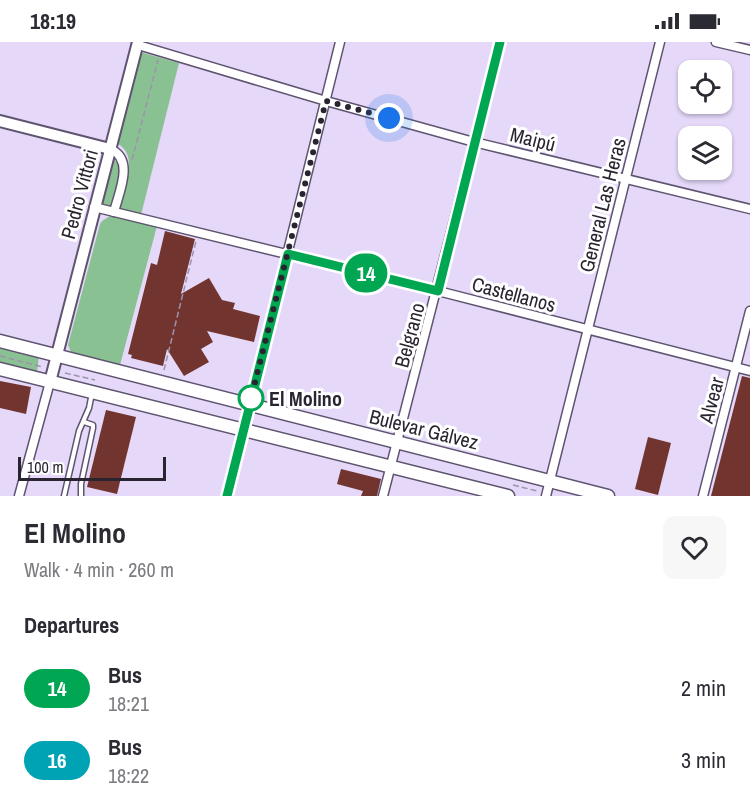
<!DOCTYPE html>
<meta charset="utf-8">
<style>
:root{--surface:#fff;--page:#f7f7f7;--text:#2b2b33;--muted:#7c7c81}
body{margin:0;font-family:"Archivo Narrow",sans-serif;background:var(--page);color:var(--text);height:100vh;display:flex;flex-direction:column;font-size:22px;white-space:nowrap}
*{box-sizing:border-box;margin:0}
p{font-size:20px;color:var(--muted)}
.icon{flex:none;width:33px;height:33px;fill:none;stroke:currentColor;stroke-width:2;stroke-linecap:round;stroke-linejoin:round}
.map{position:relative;height:454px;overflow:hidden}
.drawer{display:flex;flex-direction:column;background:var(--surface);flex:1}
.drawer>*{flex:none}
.badge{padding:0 12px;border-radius:20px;font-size:21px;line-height:39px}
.fabs{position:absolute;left:678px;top:18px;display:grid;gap:12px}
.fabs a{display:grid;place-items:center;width:54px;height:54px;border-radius:12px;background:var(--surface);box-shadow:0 2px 4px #0004;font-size:30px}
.scale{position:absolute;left:18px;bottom:15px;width:148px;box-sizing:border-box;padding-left:6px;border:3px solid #292430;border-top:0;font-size:16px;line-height:21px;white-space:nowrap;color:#292430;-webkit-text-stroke:4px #fff;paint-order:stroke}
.you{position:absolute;width:30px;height:30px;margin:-15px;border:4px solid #fff;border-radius:50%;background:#1a73e8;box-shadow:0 0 0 9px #1a73e833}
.map>.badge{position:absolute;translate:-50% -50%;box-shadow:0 0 0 3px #fff}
h2{padding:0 24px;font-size:22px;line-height:54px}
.round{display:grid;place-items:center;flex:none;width:63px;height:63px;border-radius:12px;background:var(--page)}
.headline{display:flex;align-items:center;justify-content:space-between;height:102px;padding:0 24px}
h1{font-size:28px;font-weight:700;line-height:45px}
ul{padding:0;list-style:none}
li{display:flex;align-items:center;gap:18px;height:72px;padding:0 24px}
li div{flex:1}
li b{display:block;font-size:22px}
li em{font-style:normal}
li .badge{min-width:66px;font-weight:700;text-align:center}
.status{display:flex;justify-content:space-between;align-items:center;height:42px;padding:0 30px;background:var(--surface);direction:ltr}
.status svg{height:16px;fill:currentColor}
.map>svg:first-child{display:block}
.green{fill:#8ac193}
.building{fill:#71342f}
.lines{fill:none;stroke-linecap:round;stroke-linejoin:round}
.service-casing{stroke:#5f5470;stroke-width:7}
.minor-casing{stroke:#5f5470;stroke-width:11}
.tertiary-casing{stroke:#5f5470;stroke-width:14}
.primary-casing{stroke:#5f5470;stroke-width:15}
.path{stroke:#9d93ac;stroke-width:1.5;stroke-dasharray:6 3;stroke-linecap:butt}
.service{stroke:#fff;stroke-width:4}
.minor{stroke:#fff;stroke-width:8}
.tertiary{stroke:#fff;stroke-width:10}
.primary{stroke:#fff;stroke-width:12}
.line-casing{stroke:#fff;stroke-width:14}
.line{stroke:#00a651;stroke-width:9}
.walk{stroke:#292430;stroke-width:6;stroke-dasharray:0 10.8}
.stop-dot{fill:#fff;stroke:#00a651;stroke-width:3}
.labels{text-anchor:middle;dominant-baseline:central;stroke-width:6;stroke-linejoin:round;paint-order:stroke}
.street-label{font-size:20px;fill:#292430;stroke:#fff}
.stop-label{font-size:20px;font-weight:bold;fill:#292430;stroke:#fff;text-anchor:start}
</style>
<div class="status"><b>18:19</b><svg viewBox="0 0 49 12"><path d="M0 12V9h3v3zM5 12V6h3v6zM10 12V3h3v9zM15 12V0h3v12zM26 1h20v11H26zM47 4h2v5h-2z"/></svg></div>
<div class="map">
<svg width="750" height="454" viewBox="0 0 750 454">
<rect width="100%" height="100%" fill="#e5d8f9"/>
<g class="green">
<path d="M 140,10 L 179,21 L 141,173 L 118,167 C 123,147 141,112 116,101 Z"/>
<path d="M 112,115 C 127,128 116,149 112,166 L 99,163 Z"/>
<polygon points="110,174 157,184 120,323 75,312 71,310 68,303 100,182 102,179"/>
<polygon points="0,304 39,313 37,331 0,322"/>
</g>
<g class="building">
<polygon points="165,189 195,197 181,252 209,236 222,258 235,261 233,267 260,274 254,300 207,289 213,300 201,307 209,320 184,334 167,307 163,324 131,316 132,313 128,312 151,221 157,223"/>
<polygon points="742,334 750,336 750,454 711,454"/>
<polygon points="0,339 31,345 26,372 0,366"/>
<polygon points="106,368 136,375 117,452 87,445"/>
<polygon points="648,395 671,401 658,453 635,447"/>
<polygon points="341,427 381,437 377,454 361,454 363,449 337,442"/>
</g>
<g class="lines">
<defs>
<g id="service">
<polyline points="64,454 79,389 89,366 92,351"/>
<polyline points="81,454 81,442 93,386 93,383 84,380"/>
</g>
<g id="minor">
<polyline points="716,0 750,8"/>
<polyline points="138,3 326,59 474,100 750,167"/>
<path d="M 110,107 C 135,117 119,150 114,170"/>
<polyline points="94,165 438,249 750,329"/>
<polyline points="19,454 50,340"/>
<polyline points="227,454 340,0"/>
<polyline points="383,454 500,0"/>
<polyline points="546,454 660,0"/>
<polyline points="703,454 750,269"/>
</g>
<g id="tertiary">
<polyline points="0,79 110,107"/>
<polyline points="50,340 138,0"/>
</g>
<g id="primary">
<polyline points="0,299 608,454"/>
<polyline points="0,327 508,454"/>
</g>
</defs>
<use href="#service" class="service-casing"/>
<use href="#minor" class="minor-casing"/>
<use href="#tertiary" class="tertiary-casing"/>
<use href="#primary" class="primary-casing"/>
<g class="path">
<polyline points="132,118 158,18"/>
<polyline points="0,314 43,325"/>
<polyline points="164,328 196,199"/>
<polyline points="65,331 95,338"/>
<polyline points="513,443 537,449"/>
</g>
<use href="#service" class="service"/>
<use href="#minor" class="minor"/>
<use href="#tertiary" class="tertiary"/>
<use href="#primary" class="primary"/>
</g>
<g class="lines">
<defs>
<polyline id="line" points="227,454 288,212 438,249 500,0"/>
</defs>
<use href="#line" class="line-casing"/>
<use href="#line" class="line"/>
<polyline class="walk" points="251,356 249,364 326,59 389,76"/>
</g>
<circle class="stop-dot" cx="251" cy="356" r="12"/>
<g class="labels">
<g class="street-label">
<text transform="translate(533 97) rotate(14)">Maipú</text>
<text transform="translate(79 152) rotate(-75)">Pedro Vittori</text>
<text transform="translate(602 163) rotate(-76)">General Las Heras</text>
<text transform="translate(514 252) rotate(15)">Castellanos</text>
<text transform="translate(409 293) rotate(-75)">Belgrano</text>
<text transform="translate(711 358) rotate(-75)">Alvear</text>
<text transform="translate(424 387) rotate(14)">Bulevar Gálvez</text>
</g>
<g class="stop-label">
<text x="269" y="356">El Molino</text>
</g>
</g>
</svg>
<div class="fabs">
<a><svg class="icon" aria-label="locate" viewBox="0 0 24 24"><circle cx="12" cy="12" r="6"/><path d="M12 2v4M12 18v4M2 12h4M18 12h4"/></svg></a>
<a><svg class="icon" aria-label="layers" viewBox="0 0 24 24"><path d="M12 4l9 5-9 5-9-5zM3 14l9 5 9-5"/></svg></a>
</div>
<div class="scale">100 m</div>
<div class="you" style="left:389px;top:76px"></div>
<b class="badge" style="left:366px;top:231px;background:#00a651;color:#fff">14</b>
</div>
<section class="drawer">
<div class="headline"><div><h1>El Molino</h1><p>Walk · 4 min · 260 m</p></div><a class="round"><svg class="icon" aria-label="heart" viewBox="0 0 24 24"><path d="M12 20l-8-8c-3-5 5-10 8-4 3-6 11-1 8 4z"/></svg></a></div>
<h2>Departures</h2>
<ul>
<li><span class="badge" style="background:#00a651;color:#fff">14</span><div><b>Bus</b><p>18:21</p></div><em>2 min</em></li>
<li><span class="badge" style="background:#00a3b4;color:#fff">16</span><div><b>Bus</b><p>18:22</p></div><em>3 min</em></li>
</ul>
</section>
